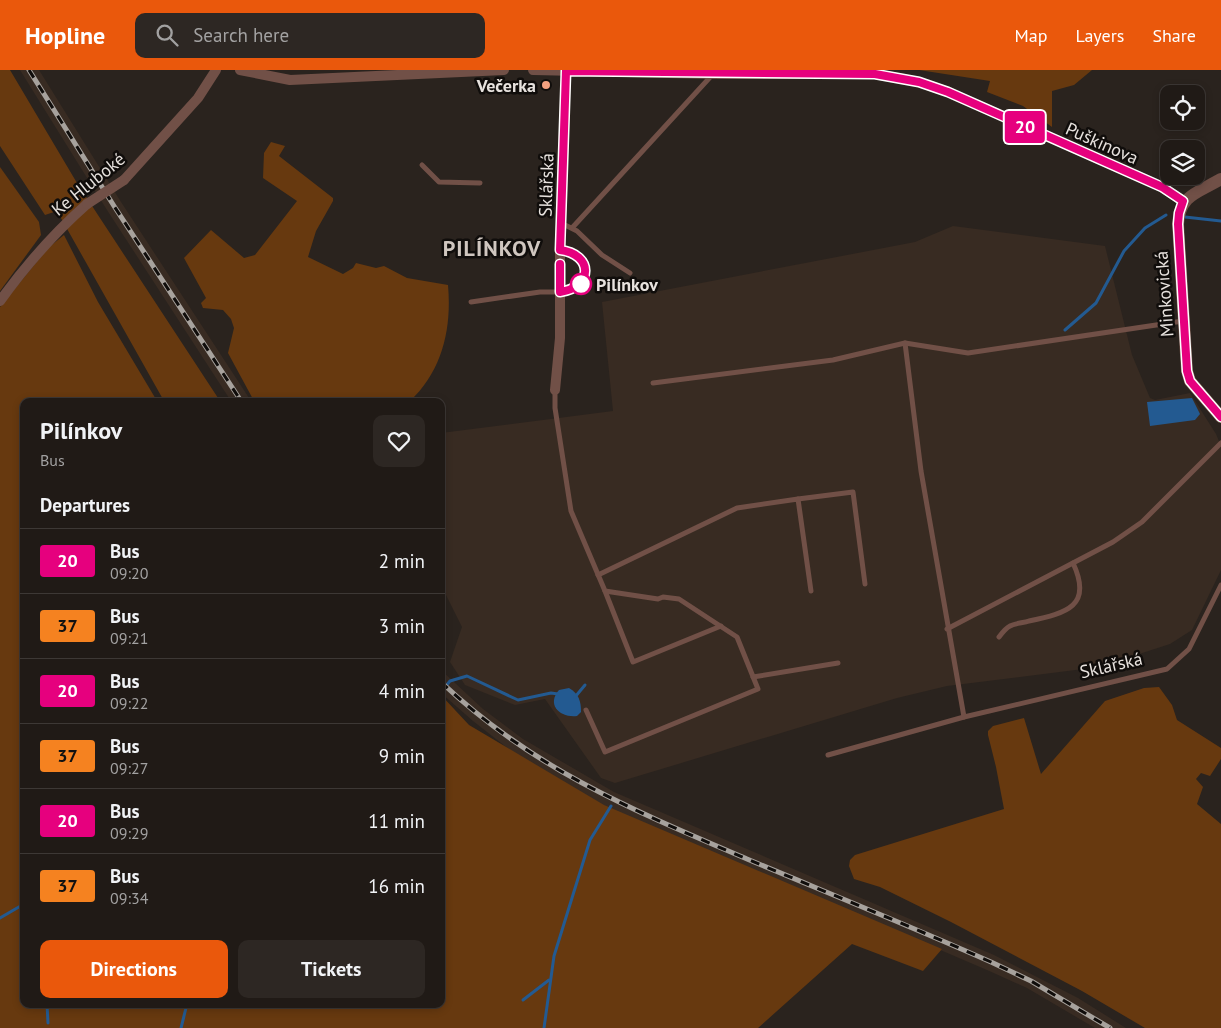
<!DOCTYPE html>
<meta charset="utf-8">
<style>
:root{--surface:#201a16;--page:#2d2723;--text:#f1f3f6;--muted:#a2a1a1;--line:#3d3835;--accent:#ea580c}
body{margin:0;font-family:"PT Sans",sans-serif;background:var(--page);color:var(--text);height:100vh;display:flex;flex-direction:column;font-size:19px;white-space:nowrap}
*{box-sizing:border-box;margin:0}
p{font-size:16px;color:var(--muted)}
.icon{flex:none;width:28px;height:28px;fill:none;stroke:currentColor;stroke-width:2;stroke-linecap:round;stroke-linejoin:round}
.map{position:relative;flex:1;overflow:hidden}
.details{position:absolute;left:20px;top:328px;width:425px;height:610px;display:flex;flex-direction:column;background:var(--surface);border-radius:10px;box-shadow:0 2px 8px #0003,0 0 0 1px var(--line)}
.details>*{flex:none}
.badge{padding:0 10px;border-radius:4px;font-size:18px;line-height:32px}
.fabs{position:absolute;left:1160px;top:15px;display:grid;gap:10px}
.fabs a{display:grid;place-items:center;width:45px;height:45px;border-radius:10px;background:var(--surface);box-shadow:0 2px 8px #0003,0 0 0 1px var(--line);font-size:25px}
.map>.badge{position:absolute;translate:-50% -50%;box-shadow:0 0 0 2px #fff}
h2{padding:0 20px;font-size:19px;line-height:45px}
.round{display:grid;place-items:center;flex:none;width:52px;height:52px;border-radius:10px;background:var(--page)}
.summary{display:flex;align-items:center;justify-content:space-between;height:85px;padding:0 20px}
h1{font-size:24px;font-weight:700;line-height:38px}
.cta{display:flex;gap:10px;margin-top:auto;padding:10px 20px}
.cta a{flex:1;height:58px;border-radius:10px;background:var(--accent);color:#fff;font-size:20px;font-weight:700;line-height:58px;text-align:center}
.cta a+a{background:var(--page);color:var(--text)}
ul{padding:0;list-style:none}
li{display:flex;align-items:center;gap:15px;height:65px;padding:0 20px;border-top:1px solid var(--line)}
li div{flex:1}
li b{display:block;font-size:19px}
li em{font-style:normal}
li .badge{min-width:55px;font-weight:700;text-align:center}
header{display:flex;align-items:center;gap:30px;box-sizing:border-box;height:70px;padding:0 25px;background:var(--accent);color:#fff}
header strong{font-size:24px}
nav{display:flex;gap:28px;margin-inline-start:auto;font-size:18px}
.search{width:350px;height:45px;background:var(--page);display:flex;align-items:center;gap:12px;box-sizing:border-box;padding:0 18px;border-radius:10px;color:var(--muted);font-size:19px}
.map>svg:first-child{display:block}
.built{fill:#382b22}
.green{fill:#67390f}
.water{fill:#235a91}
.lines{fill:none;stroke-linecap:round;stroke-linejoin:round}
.stream{stroke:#235a91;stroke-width:3}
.service{stroke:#715047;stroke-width:5}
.minor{stroke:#715047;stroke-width:10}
.tertiary{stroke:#715047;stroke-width:12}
.rail-casing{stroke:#a7a29d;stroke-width:5}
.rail{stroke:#100d0b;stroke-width:3;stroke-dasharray:9;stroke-linecap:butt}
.minor-bridge{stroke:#715047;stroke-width:10}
.line-casing{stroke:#fff;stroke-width:11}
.line{stroke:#e6007e;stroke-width:8}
.poi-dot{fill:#f2a07f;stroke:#100d0b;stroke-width:2}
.stop-dot{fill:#fff;stroke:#e6007e;stroke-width:2.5}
.labels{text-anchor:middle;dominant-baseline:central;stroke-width:5;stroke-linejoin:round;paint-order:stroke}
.poi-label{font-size:18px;font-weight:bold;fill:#e7e2de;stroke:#100d0b;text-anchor:end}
.street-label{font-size:18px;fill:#e7e2de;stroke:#100d0b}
.stop-label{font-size:18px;font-weight:bold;fill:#e7e2de;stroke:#100d0b;text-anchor:start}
.district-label{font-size:22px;font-weight:bold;letter-spacing:1px;fill:#cfc6bf;stroke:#100d0b}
</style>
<header>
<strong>Hopline</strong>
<div class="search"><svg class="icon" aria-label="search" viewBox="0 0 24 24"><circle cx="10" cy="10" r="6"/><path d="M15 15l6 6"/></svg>Search here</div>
<nav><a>Map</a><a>Layers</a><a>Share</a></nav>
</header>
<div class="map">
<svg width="1221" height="958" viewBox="0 0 1221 958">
<rect width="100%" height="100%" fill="#2a231e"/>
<g class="built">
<polygon points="20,0 39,0 121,132 251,331 231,331 107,140"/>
<polygon points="953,156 1105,176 1132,285 1150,328 1155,330 1190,323 1216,364 1221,376 1221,500 1192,560 1170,574 1099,597 947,616 897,628 615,713 601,708 545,629 515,635 465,615 450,592 462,557 441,515 441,363 613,341 602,232 915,172"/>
<polygon points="441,600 483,639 523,669 614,722 994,885 1078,928 1126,958 1095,958 1027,918 987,900 606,737 514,683 473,651 441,623"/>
</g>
<g class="green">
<polygon points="0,0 10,0 77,113 220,331 164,331 57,141 45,145 0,76"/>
<polygon points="919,0 1092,0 1074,15 1052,21 1052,57 1023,36 987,22 990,11"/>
<path d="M 271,72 L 285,76 L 279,86 L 333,128 L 333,131 L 316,161 L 308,187 L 343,204 L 353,198 L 356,193 L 376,198 L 384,196 L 407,208 L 448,215 C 452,259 442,301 410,331 L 254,331 L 228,283 L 234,258 L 231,249 L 223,240 L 203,238 L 201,233 L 206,228 L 184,188 L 211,160 L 244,188 L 255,185 L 297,131 L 263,108 L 264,83 Z"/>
<polygon points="0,97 39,152 41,165 0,221"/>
<polygon points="64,165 98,232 157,331 24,331 24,934 441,934 441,625 469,655 604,735 942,879 923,901 852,874 758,958 0,958 0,237 48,178"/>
<polygon points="1159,617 1172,635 1177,650 1221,678 1221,689 1210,706 1201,703 1196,709 1203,717 1197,734 1221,754 1221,958 1145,958 1082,921 951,852 880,817 854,809 849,796 850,790 855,785 1004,739 996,697 988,665 988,661 993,656 1024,648 1041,704 1105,631 1144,618"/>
</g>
<g class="water">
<polygon points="1192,328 1200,344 1195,350 1150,356 1147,332"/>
<path d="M 569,618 C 579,624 581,631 581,642 L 577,646 C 560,648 546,635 559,620 Z"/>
</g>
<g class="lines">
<g class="stream">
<polyline points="1185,147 1221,151"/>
<polyline points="1065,260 1096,233 1124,181 1145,158 1166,145"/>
<polyline points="441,622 450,611 467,606 518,630 551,623 558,624"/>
<polyline points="575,627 585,615"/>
<polyline points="0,848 24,834"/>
<polyline points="523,930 549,910"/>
<polyline points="47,934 48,953"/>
<polyline points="181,958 187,934"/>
<polyline points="544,958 554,886 590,770 611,736"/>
</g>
<g class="service">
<polyline points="422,95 439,112 480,113"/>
<polyline points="561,153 577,161 602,185 630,203"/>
<polyline points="572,158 713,4"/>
<path d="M 471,232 L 540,222 L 560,222 L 577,217 C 597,203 579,183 560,180"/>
<polyline points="905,273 921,401 964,647"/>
<polyline points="653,313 833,290 905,273 968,283 1183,251"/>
<polyline points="555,320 555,338 571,441 605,521 658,529 663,527 679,529 737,567 758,619 605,682 586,640"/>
<polyline points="798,429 853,422 865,514"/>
<polyline points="598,505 737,438 798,429 811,521"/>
<polyline points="605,521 633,592 721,556"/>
<polyline points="947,559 1113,472 1142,452 1221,373"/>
<path d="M 999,567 C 1002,563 1006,558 1010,556 C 1015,553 1024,553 1029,551 C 1067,543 1093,536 1073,493"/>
<polyline points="753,607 838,593"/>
<polyline points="828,685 964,647 1167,599 1189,579 1221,515"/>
</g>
<g class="minor">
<polyline points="240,0 290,10 504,0"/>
<polyline points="533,0 714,4 875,4 919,12 948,22 1162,117 1183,131"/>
<polyline points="124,110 198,28 216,0"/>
<path d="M 0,231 C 26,195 53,164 87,134"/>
<polyline points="555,320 560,268 560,180 566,0"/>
</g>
<path class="tertiary" d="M 1221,109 C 1198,123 1180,124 1178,154 L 1187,301 L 1190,311 L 1221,347"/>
<defs>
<g id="rail">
<polyline points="29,0 114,136 241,331"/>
<path d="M 441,612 C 533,699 632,740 747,789 C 828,823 910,856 991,892 L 1031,911 L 1110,958"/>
</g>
</defs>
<use href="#rail" class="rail-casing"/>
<use href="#rail" class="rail"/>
<polyline class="minor-bridge" points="87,134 124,110"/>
</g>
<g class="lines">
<defs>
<path id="line" d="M 560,194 L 560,222 C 594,217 593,184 560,180 L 566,1 L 875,4 L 919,12 L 948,22 L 1162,117 L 1183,131 L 1179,143 L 1178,154 L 1187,301 L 1190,311 L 1221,347"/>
</defs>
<use href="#line" class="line-casing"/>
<use href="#line" class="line"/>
</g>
<circle class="poi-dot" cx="546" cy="15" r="5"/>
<circle class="stop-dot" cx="581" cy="214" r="10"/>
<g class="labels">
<g class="poi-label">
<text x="536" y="15">Večerka</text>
</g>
<g class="street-label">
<text transform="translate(1102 73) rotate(24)">Puškinova</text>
<text transform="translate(88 114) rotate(-39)">Ke Hluboké</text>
<text transform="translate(546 115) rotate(-88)">Sklářská</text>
<text transform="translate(1164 224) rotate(-94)">Minkovická</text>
<text transform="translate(1111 595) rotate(-13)">Sklářská</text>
</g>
<g class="stop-label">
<text x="596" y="214">Pilínkov</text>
</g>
<g class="district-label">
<text x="492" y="178">PILÍNKOV</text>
</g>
</g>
</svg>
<div class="fabs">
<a><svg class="icon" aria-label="locate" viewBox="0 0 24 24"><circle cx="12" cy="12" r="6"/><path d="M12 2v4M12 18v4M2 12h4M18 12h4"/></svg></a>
<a><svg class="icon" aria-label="layers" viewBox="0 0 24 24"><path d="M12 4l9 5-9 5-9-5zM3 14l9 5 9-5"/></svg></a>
</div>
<b class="badge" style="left:1025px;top:57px;background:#e6007e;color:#fff">20</b>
<section class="details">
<div class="summary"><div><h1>Pilínkov</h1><p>Bus</p></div><a class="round"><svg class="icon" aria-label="heart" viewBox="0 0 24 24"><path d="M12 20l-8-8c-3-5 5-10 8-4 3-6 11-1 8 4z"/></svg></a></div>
<h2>Departures</h2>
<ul>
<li><span class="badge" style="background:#e6007e;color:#fff">20</span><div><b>Bus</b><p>09:20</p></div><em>2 min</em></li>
<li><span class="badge" style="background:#f58220;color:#111">37</span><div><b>Bus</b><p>09:21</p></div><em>3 min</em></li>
<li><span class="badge" style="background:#e6007e;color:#fff">20</span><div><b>Bus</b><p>09:22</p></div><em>4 min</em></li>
<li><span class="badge" style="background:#f58220;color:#111">37</span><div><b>Bus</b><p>09:27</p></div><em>9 min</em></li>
<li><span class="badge" style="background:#e6007e;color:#fff">20</span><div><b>Bus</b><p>09:29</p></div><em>11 min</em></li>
<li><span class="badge" style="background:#f58220;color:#111">37</span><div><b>Bus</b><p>09:34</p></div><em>16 min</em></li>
</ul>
<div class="cta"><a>Directions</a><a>Tickets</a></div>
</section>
</div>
